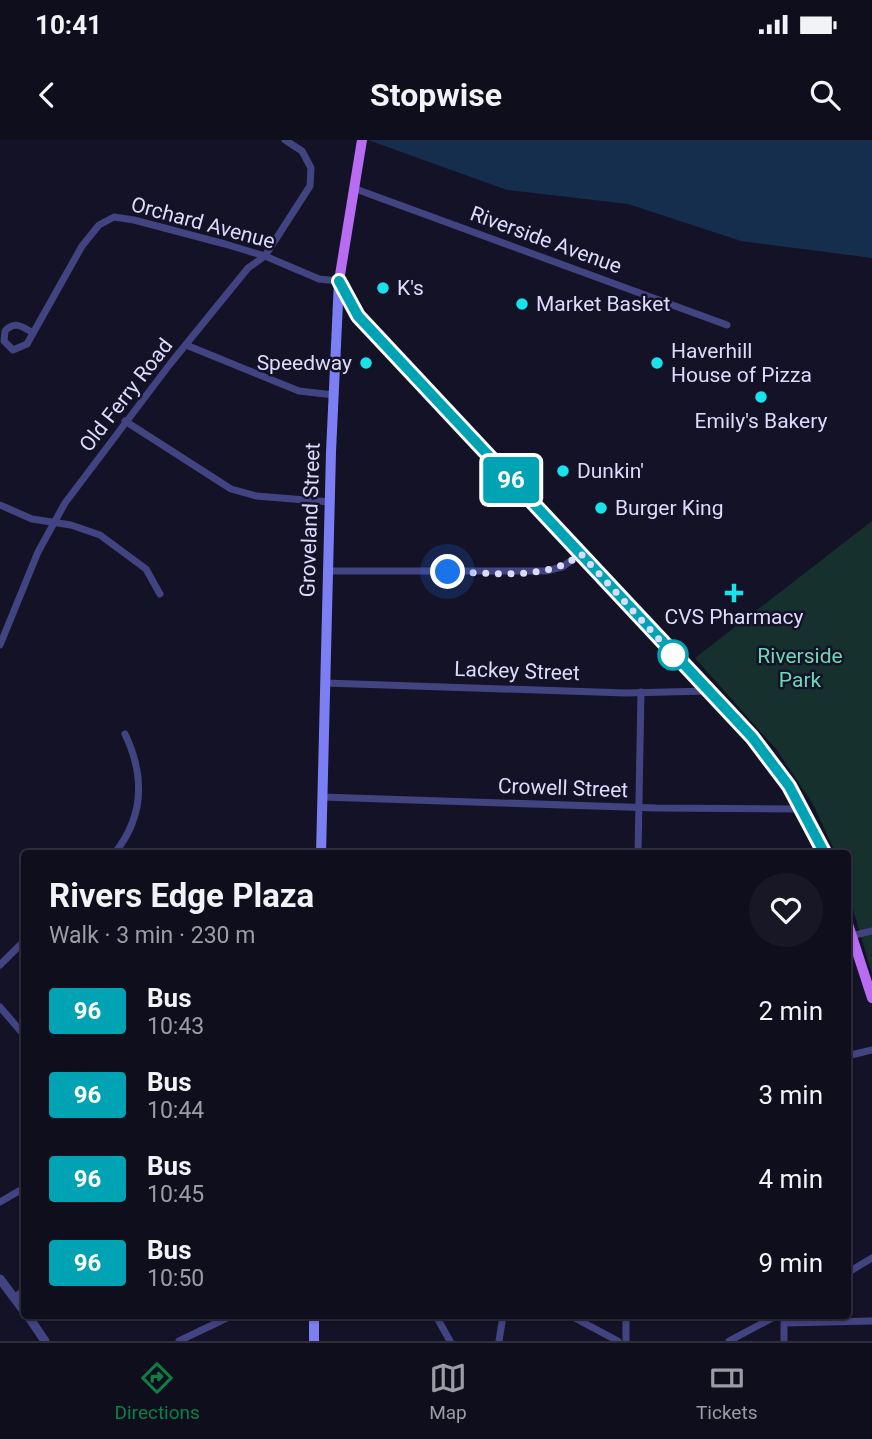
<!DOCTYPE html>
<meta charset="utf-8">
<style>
:root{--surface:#0f0e1d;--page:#181726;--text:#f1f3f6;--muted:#9b9ca4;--line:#2f2e3b;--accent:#0b8043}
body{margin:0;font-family:Roboto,sans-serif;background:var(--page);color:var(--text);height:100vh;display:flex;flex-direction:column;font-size:26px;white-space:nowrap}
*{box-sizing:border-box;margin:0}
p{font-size:23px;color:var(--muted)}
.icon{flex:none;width:38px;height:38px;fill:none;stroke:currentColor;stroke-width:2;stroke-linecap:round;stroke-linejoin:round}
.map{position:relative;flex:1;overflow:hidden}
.drawer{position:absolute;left:21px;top:710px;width:830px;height:469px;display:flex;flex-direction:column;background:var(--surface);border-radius:7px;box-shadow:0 2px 5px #0004,0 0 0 2px var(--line)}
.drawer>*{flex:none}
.badge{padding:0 14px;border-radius:5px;font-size:24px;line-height:46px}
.you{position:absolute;width:35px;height:35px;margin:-18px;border:5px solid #fff;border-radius:50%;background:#1a73e8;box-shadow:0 0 0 10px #1a73e833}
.map>.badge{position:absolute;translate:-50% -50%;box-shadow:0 0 0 4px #fff}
.round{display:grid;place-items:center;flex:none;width:74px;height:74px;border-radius:37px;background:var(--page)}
.head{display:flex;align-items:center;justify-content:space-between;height:119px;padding:0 28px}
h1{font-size:33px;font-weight:700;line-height:52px}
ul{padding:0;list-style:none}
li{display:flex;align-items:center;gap:21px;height:84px;padding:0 28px}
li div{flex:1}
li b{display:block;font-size:26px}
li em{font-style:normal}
li .badge{min-width:77px;font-weight:700;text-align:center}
.status{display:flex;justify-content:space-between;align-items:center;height:49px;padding:0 35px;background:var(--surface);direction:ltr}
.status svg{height:19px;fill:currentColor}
header{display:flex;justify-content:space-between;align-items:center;height:91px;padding:0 28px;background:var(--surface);font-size:32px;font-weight:700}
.tabs{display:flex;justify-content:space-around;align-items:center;height:98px;border-top:2px solid var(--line);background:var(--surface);font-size:19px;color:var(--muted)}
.tabs a{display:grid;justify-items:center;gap:4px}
.tabs .active{color:var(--accent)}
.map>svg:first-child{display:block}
.green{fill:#16302e}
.water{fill:#162e4d}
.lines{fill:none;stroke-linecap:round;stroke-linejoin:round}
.minor{stroke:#424381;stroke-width:7}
.tertiary{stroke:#424381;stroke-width:9}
.secondary{stroke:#7b7ff3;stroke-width:10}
.primary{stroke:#b86cf2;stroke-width:10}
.line-casing{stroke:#fff;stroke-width:16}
.line{stroke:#00a3b4;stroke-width:10}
.walk{stroke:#dddbfc;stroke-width:7;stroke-dasharray:0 12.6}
.poi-dot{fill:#19e2ea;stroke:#141227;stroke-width:2.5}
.stop-dot{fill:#fff;stroke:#00a3b4;stroke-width:3.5}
.labels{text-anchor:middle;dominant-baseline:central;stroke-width:5;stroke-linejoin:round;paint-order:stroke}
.street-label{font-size:21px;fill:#dddbfc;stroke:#141227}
.poi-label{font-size:21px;fill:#dddbfc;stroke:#141227;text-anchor:start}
.park-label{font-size:21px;fill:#6dd6b5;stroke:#141227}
</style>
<div class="status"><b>10:41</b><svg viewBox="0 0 49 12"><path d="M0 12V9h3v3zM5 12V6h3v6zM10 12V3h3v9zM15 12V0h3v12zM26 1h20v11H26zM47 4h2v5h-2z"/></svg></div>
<header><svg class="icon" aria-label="back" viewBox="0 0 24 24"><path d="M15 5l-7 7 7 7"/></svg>Stopwise<svg class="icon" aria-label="search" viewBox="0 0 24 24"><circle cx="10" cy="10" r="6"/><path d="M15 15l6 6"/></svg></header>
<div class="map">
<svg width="872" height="1201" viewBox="0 0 872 1201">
<rect width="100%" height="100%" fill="#141227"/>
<polygon class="green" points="872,381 872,834 847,749 847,714 836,714 813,664 776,609 695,518"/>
<polygon class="water" points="368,0 872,0 872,118 741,101 628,64 507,50"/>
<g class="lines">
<g class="minor">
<polyline points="353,48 727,185"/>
<path d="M 33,193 C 23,187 15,180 5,191 L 4,201 L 13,210 L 27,204 L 82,106 L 99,85 L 114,77 L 134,80 L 225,104 L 265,116 L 319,139 L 339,141"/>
<polyline points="186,205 299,251 334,255"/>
<polyline points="125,281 231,349 256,356 330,362"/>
<polyline points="0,365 32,379 71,385 100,395 146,429 160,454"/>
<polyline points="328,431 546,431 562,427 581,414"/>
<polyline points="0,505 38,412 65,363 170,224 248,128 265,116 310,46 311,28 302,11 285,0"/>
<polyline points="325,543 626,553 708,551"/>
<polyline points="322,657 656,668 802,669"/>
<path d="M 114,714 C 144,677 145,636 125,594"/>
<polyline points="638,714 641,552"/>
<polyline points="851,796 872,791"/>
<polyline points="0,825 24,801"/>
<polyline points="0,867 24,895"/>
<polyline points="847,916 872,910"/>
<polyline points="0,1062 24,1048"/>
<polyline points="847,1133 872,1118"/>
<polyline points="14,1157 24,1151"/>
<polyline points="436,1176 450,1201"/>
<polyline points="571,1176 618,1201"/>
<polyline points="179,1201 231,1176"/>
<polyline points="499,1201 503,1176"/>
<polyline points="626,1201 626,1176"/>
<polyline points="729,1201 776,1176"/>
<polyline points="784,1201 784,1183 872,1181"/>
</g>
<g class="tertiary">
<polyline points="0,1139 24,1171"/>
<polyline points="28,1176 45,1201"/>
</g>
<g class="secondary">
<polyline points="321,714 331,312 339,141"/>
<polyline points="314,1201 314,1176"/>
</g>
<g class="primary">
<polyline points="362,0 339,141 350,164 752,597 789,647 825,714"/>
<polyline points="847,781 872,858"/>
</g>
</g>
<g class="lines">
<defs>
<polyline id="line" points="339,141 358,176 752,597 789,646 825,714"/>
</defs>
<use href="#line" class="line-casing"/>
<use href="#line" class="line"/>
<path class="walk" d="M 448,432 C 490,432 547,442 581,414 L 678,520 L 673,515"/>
</g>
<g class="poi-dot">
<circle cx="383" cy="148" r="7"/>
<circle cx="522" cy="164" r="7"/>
<circle cx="366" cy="223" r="7"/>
<circle cx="657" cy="223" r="7"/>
<circle cx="761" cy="257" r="7"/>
<circle cx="563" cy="331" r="7"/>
<circle cx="601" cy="368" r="7"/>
<path d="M730.5 442.5h7v7h7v7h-7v7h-7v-7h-7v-7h7z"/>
</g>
<circle class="stop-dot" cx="673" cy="515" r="14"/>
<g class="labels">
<g class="street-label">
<text transform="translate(203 83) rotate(15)">Orchard Avenue</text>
<text transform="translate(546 100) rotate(20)">Riverside Avenue</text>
<text transform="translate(126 255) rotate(-52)">Old Ferry Road</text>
<text transform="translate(310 380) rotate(-88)">Groveland Street</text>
<text transform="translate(517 531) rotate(2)">Lackey Street</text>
<text transform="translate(563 648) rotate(2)">Crowell Street</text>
</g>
<g class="poi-label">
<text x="397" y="148">K's</text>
<text x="536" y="164">Market Basket</text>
<text x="671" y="211">Haverhill<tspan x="671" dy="24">House of Pizza</tspan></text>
<text x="352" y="223" text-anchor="end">Speedway</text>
<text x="761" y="281" text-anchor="middle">Emily's Bakery</text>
<text x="577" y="331">Dunkin'</text>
<text x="615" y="368">Burger King</text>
<text x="734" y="477" text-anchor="middle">CVS Pharmacy</text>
</g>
<g class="park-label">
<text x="800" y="516">Riverside<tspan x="800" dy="24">Park</tspan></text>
</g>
</g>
</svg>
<div class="you" style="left:448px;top:432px"></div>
<b class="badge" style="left:511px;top:340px;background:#00a3b4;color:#fff">96</b>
<section class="drawer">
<div class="head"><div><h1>Rivers Edge Plaza</h1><p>Walk · 3 min · 230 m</p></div><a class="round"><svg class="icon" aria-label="heart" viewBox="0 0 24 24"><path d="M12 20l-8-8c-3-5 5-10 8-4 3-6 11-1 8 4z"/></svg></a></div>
<ul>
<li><span class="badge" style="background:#00a3b4;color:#fff">96</span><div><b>Bus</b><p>10:43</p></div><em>2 min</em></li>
<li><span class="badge" style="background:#00a3b4;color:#fff">96</span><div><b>Bus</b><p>10:44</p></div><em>3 min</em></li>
<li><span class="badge" style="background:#00a3b4;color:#fff">96</span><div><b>Bus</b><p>10:45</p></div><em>4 min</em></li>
<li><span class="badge" style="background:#00a3b4;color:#fff">96</span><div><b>Bus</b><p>10:50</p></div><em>9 min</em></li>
</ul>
</section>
</div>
<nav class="tabs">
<a class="active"><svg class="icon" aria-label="directions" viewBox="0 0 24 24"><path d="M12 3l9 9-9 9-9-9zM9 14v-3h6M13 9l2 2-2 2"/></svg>Directions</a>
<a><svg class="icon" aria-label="map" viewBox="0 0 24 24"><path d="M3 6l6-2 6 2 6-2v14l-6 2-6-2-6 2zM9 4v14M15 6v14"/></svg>Map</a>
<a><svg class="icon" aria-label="tickets" viewBox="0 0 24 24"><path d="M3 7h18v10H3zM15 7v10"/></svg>Tickets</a>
</nav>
